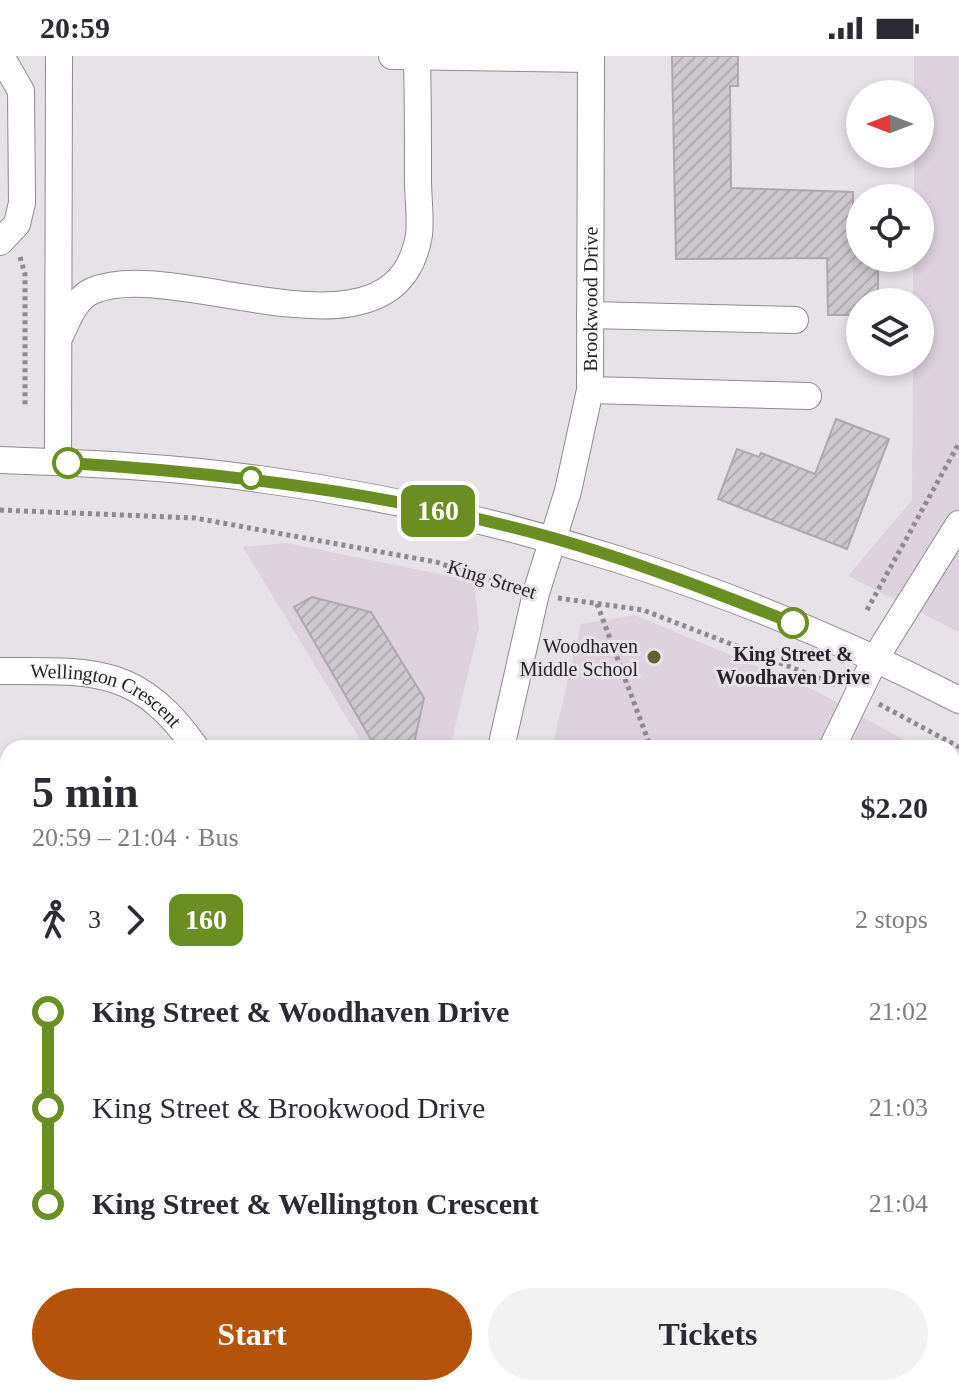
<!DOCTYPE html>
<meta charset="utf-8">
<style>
:root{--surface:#fff;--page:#f2f2f3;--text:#2b2b33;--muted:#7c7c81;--accent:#b45309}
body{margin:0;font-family:"Times New Roman",serif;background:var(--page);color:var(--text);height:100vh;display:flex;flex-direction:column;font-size:30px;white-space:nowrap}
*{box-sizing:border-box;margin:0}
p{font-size:26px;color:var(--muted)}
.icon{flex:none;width:44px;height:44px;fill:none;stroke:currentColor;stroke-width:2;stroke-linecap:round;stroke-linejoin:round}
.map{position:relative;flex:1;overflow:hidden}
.panel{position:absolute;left:0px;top:684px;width:960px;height:656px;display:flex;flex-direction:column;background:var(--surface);border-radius:24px 24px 0 0;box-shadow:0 4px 12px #0003}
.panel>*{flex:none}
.badge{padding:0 16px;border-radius:12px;font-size:28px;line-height:52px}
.needle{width:52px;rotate:270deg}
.controls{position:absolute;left:846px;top:24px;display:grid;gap:16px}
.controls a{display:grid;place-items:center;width:88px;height:88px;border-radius:50%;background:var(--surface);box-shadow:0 4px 12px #0003;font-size:40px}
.map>.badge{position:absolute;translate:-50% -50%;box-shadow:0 0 0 4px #fff}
.legs{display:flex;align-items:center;gap:12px;height:88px;padding:0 32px;font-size:26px}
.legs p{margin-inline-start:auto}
.head{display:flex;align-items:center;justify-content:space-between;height:136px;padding:0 32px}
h1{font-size:44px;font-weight:700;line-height:60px}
.cta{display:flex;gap:16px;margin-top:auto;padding:16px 32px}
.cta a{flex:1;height:92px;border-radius:48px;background:var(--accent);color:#fff;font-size:32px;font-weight:700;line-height:92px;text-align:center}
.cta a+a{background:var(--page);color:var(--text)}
ul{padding:0 32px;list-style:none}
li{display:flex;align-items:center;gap:28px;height:96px;font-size:30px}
li i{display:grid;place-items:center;width:12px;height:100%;margin:0 10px;background:currentColor}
li i::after{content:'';width:20px;height:20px;margin:-10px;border:6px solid;border-radius:50%;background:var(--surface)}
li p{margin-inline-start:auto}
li:first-child i{background:linear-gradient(#0000 50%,currentColor 0)}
li:last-child i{background:linear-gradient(currentColor 50%,#0000 0)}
.status{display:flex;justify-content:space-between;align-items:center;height:56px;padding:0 40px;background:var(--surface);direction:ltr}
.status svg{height:22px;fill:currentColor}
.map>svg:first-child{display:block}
.built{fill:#dcd1dd}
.park{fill:url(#park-dots)}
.building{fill:url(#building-hatch);stroke:#ada7ad;stroke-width:2}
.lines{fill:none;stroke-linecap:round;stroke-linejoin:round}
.minor-casing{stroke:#8e898f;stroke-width:28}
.path{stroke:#8e898e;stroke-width:5;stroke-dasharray:4 4;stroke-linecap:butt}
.minor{stroke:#fff;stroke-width:26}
.line-1-casing{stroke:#fff;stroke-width:18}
.line-1{stroke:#6b8e23;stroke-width:12}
.stop-1-dot{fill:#fff;stroke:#6b8e23;stroke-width:4}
.poi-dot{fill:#606230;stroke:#e7e1e8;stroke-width:3}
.labels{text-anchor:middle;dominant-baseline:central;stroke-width:6;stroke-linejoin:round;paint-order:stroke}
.street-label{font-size:20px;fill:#252325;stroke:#e7e1e8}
.poi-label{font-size:20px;fill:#252325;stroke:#e7e1e8;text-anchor:end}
.stop-label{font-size:20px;font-weight:bold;fill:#252325;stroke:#e7e1e8}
</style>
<div class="status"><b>20:59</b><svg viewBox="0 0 49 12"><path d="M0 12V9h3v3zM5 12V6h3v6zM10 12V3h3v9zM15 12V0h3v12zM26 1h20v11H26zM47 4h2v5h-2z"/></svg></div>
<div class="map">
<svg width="959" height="1340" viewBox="0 0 959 1340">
<defs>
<pattern id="park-dots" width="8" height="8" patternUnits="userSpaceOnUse" patternTransform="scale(2)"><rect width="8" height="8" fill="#c7a0ce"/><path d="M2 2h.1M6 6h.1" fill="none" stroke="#a182a7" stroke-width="1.8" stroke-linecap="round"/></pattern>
<pattern id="building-hatch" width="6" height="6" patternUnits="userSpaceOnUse" patternTransform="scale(2)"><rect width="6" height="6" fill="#cdc8ce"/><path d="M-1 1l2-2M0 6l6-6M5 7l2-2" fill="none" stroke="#b0acb1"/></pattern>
</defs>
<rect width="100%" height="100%" fill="#e7e1e8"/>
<g class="built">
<polygon points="914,0 959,0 959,576 848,520 912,444 913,306 920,306 920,246 913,246 913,202 920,202 920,142 914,142 914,98 920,98 920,38 914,38"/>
<polygon points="286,487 474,525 479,572 450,692 365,692 243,491"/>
<polygon points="635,559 816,635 918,692 552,692 581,568"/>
<polygon points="952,711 959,715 959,1340 474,1340 477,1332 952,1332"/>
</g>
<polygon class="park" points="0,760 8,761 8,1019 0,1019"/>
<g class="building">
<polygon points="672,0 738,0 738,30 730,30 731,132 853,136 853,172 860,172 860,202 878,202 878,246 860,246 860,259 828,259 827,202 676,203"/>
<polygon points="836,363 889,383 847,493 718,443 737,393 759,401 761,397 815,418"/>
<polygon points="312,541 371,556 424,642 413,692 376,692 294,551"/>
</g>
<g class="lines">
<defs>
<g id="minor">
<polyline points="392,0 591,3"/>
<polyline points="0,186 17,168 22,147 21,35 1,0"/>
<polyline points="590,259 795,264"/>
<path d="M 61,278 C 68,263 75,243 92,235 C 175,198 395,321 419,179 C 421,162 418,142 418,124 C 418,84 418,43 417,3"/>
<polyline points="590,334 808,340"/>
<path d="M 0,404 C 87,407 173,411 259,423 C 503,456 740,531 959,644"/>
<polyline points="58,406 59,0"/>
<path id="s1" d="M 0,615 C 92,615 138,609 196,692"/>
<path id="s2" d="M 501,692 L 536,537 L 568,435 L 590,334 L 591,0"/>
<polyline points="832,692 876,601 959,468"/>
<polyline points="952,837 959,839"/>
<polyline points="952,905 959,907"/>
<polyline points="952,966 959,968"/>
<polyline points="952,996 959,998"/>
<polyline points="0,1238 8,1240"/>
<polyline points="230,1340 234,1332"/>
<polyline points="453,1340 456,1332"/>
</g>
</defs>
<use href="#minor" class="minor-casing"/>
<g class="path">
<polyline points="20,201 25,218 25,351"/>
<polyline points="0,454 195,462 436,506 513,532"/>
<polyline points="558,542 643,554 837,629"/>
<polyline points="597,548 651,692"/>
<polyline points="867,554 959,387"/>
<polyline points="879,648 959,691"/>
<polyline points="0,1026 8,1026"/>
</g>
<use href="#minor" class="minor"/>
</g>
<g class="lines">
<defs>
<path id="line-1" d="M 68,407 C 231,417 395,438 553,482 C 634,505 714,536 793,567"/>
</defs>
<use href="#line-1" class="line-1-casing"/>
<use href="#line-1" class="line-1"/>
</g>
<g class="stop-1-dot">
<circle cx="68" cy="407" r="14"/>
<circle cx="251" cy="422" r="10"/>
<circle cx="793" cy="567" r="14"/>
</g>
<circle class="poi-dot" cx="654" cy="601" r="8"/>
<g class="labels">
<g class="street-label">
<text stroke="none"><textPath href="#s2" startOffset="460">Brookwood Drive</textPath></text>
<text transform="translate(492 523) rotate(17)">King Street</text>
<text stroke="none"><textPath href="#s1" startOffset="112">Wellington Crescent</textPath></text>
</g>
<g class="poi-label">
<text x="638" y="590">Woodhaven<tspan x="638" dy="23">Middle School</tspan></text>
</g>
<g class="stop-label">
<text x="793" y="598">King Street &amp;<tspan x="793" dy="23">Woodhaven Drive</tspan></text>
</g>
</g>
</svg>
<div class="controls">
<a><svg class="needle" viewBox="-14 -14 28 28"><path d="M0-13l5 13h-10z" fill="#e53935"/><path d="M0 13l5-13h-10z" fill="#7c7c81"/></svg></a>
<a><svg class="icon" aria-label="locate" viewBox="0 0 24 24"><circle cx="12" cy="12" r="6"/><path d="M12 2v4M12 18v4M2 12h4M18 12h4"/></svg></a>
<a><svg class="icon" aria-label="layers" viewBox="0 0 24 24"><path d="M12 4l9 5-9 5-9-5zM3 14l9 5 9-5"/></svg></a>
</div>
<b class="badge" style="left:438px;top:455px;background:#6b8e23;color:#fff">160</b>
<section class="panel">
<div class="head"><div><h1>5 min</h1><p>20:59 – 21:04 · Bus</p></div><b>$2.20</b></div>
<div class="legs"><svg class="icon" aria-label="walk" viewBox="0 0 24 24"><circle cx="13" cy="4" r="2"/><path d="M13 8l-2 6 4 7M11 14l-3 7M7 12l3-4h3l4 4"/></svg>3<svg class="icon" aria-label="forward" viewBox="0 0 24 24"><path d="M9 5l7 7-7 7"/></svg><b class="badge" style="background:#6b8e23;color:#fff">160</b><p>2 stops</p></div>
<ul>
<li><i style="color:#6b8e23"></i><b>King Street &amp; Woodhaven Drive</b><p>21:02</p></li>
<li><i style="color:#6b8e23"></i><span>King Street &amp; Brookwood Drive</span><p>21:03</p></li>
<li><i style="color:#6b8e23"></i><b>King Street &amp; Wellington Crescent</b><p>21:04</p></li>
</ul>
<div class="cta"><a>Start</a><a>Tickets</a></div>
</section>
</div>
